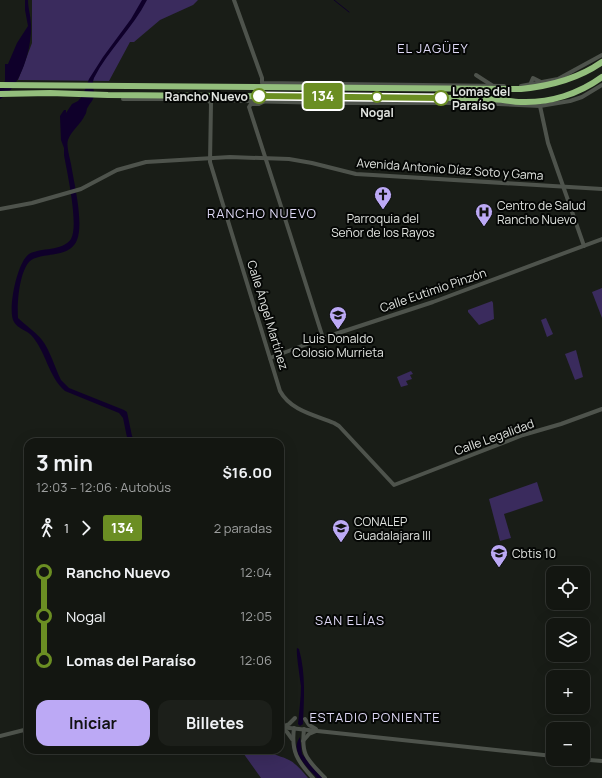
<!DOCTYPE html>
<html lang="es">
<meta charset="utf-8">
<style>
:root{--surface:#131611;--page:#1c1f1a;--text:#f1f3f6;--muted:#9d9f9f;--line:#323531;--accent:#bca9f5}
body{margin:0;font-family:Manrope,sans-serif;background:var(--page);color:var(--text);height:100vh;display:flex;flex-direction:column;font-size:15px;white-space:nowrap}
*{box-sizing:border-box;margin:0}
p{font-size:13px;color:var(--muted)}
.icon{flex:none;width:22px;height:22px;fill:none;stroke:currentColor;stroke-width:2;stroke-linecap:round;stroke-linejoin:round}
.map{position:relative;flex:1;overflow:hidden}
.details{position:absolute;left:24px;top:438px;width:260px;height:316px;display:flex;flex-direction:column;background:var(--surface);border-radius:12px;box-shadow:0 4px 16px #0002,0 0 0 1px var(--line)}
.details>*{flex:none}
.badge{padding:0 8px;border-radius:3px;font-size:14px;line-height:26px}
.fabs{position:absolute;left:546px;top:566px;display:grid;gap:8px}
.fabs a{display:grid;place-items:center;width:44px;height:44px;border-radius:8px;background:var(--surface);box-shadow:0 4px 16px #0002,0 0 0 1px var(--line);font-size:20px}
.map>.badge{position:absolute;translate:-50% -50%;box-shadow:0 0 0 2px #fff}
.legs{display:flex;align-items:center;gap:6px;height:44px;padding:0 12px;font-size:13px}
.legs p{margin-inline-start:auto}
.headline{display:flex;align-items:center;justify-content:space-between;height:68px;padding:0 12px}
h1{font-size:22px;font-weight:700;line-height:30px}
.button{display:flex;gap:8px;margin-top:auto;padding:8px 12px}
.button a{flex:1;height:46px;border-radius:12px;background:var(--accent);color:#111;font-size:16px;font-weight:700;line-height:46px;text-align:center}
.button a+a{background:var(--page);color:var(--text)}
ul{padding:0 12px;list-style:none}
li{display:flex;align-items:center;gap:14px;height:44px;font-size:15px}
li i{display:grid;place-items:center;width:6px;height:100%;margin:0 5px;background:currentColor}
li i::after{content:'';width:10px;height:10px;margin:-5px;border:3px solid;border-radius:50%;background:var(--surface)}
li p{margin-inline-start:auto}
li:first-child i{background:linear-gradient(#0000 50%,currentColor 0)}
li:last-child i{background:linear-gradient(currentColor 50%,#0000 0)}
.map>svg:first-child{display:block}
.green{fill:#3a2b5d}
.water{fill:#0f002a}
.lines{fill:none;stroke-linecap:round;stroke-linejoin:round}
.stream{stroke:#0f002a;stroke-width:1}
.minor{stroke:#4e534c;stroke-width:4}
.highway{stroke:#93be7c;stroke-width:6}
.line-1-casing{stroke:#fff;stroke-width:9}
.line-1{stroke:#6b8e23;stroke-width:6}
.stop-1-dot{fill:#fff;stroke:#6b8e23;stroke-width:2}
.labels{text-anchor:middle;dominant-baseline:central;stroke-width:4;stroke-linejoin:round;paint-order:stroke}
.stop-label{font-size:12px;font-weight:bold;fill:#e1e4e0;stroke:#050705;text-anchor:start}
.street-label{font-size:12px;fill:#e1e4e0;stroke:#050705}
.poi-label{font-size:12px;fill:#e1e4e0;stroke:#050705;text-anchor:start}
.neighbourhood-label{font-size:13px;letter-spacing:1px;fill:#dfd9f6;stroke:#050705}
</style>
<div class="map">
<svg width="602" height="778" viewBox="0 0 602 778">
<rect width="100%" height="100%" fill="#191d17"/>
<g class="green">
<polygon points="32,0 198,0 193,5 160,20 134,42 130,42 109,81 18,80 32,43"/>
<polygon points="602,288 602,318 592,292"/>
<polygon points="492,301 493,303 494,319 479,325 468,312 468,310"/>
<polygon points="546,318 553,334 547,337 541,320"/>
<polygon points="576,350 583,377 575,380 565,354"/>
<polygon points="411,371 413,374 410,375 412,379 406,381 408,385 401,387 397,377"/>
<polygon points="537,482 543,501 504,514 511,538 500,541 489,499"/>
<path d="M 241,750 L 269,750 C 274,756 282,756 289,760 C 297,764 302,771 308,778 L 261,778 Z"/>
</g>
<g class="water">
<path d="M 25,0 L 28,0 C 28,9 31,16 31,25 C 32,48 21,87 0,99 L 0,87 L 5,81 L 5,64 L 8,64 L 17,43 L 28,26 L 25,10 Z"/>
<path d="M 142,0 L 147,0 C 133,28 108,50 94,78 C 91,85 96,93 93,99 C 92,102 89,104 88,107 C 86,109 87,113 85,115 C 81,124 71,131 68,140 C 66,145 70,159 71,164 C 74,183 84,222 77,240 C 69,260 39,251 29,262 C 19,274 17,303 18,318 C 26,326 35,331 42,340 C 50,350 55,368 61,380 L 69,388 L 124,410 L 127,412 L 132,436 L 136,442 L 128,442 L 123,418 L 119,413 L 65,391 C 48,376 46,351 31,335 C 26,330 18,329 14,322 C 7,311 17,262 29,254 C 41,247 62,252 71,239 C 79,225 67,172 64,155 L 64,148 L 61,140 L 60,116 L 64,110 L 66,110 L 66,113 L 72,104 L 78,101 L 83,95 L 89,79 L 103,57 L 131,19 Z"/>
<path d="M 297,648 L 299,649 C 306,675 304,698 303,724 L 300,726 L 298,724 C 299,712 301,698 301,686 C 300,678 296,653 297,648 Z"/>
<path d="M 300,737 L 302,754 L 323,778 L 317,778 C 308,768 289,752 300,737 Z"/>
</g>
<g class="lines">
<polyline class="stream" points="334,0 349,12"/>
<g class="minor">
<polyline points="234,0 262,78 262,83 504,86"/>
<polyline points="476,75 493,86"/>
<polyline points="530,85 533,78 541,82"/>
<polyline points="521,86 558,79 602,55"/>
<polyline points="123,99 219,99 242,101 328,103 475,103 540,106 570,101 582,97 602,85"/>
<path d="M 207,99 L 211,103 L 210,162 L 280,391 C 291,411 315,415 334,423 L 339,426 L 394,485 L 523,435 L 561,424 L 602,409"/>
<polyline points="263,102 259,104 251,104 249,107 289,231 323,338"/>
<polyline points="540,106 548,143 584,246"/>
<polyline points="0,209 32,203 81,189 117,170 146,162 230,157 289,159 312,163 356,174 373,175 602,189"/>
<polyline points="270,358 323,338 433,302 602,239"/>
<polyline points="305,719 309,725 316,729"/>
<polyline points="284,726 289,724 295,718"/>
<polyline points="280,727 553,756"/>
<polyline points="282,728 287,732 292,739"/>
<path d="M 294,728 C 291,751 297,761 313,778"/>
<path d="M 304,729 C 301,756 307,759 325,778"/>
<polyline points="0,736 28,729"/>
<polyline points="303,741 309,734 316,731"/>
<polyline points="577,759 602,761"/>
</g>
<g class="highway">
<path d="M 0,85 L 521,89 C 550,86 578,79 602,62"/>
<path d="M 0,94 L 50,93 L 108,95 L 460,98 C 470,98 480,98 490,99 C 501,99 511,102 521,102 C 550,103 579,94 602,77"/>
</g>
</g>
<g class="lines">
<defs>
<polyline id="line-1" points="259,96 441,98"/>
</defs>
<use href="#line-1" class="line-1-casing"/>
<use href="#line-1" class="line-1"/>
</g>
<defs>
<symbol id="church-pin" viewBox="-11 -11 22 30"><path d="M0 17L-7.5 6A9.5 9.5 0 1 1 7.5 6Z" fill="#bca9f5" stroke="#050705"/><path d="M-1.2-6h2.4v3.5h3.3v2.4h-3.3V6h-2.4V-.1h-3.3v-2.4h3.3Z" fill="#111"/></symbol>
<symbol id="hospital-pin" viewBox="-11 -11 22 30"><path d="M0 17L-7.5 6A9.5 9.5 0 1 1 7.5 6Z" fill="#bca9f5" stroke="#050705"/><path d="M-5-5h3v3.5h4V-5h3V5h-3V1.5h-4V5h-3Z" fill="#111"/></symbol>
<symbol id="school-pin" viewBox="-11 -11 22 30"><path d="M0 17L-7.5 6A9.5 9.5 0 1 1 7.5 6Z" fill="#bca9f5" stroke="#050705"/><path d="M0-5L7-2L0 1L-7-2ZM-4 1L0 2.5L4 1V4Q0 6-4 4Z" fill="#111"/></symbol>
<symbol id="university-pin" viewBox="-11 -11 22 30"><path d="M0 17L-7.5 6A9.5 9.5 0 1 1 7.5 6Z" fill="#bca9f5" stroke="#050705"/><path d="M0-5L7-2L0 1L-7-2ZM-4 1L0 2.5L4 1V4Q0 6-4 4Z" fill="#111"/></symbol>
</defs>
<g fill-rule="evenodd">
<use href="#church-pin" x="373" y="185" width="20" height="27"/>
<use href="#hospital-pin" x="474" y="202" width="20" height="27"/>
<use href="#school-pin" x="328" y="305" width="20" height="27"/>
<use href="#university-pin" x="331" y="518" width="20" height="27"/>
<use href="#university-pin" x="489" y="543" width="20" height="27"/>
</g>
<g class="stop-1-dot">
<circle cx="259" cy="96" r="7"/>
<circle cx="377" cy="97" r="5"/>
<circle cx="441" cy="98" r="7"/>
</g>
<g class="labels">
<g class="stop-label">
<text x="452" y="91">Lomas del<tspan x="452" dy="14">Paraíso</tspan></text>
<text x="248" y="96" text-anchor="end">Rancho Nuevo</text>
<text x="377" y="112" text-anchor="middle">Nogal</text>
</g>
<g class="street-label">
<text transform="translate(450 169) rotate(4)">Avenida Antonio Díaz Soto y Gama</text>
<text transform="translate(433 290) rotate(-19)">Calle Eutimio Pinzón</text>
<text transform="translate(268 315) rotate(73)">Calle Ángel Martínez</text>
<text transform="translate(494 437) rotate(-20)">Calle Legalidad</text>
</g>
<g class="poi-label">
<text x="497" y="205">Centro de Salud<tspan x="497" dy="14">Rancho Nuevo</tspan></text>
<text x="383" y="218" text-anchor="middle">Parroquia del<tspan x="383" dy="14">Señor de los Rayos</tspan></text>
<text x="338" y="338" text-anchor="middle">Luis Donaldo<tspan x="338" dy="14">Colosio Murrieta</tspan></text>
<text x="354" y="521">CONALEP<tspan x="354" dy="14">Guadalajara III</tspan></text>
<text x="512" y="553">Cbtis 10</text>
</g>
<g class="neighbourhood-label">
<text x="433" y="48">EL JAGÜEY</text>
<text x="262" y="213">RANCHO NUEVO</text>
<text x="350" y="620">SAN ELÍAS</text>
<text x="375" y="717">ESTADIO PONIENTE</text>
</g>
</g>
</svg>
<div class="fabs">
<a><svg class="icon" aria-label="locate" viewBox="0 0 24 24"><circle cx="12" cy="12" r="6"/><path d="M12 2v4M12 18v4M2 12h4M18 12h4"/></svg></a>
<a><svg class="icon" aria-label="layers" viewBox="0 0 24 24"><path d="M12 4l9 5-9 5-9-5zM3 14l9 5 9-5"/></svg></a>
<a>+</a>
<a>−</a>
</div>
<b class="badge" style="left:323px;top:96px;background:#6b8e23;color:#fff">134</b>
<section class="details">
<div class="headline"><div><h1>3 min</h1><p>12:03 – 12:06 · Autobús</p></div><b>$16.00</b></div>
<div class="legs"><svg class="icon" aria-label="walk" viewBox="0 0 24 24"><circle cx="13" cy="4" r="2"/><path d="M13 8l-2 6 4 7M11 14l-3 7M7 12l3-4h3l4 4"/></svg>1<svg class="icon" aria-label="forward" viewBox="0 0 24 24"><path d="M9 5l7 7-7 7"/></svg><b class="badge" style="background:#6b8e23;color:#fff">134</b><p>2 paradas</p></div>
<ul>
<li><i style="color:#6b8e23"></i><b>Rancho Nuevo</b><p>12:04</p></li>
<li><i style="color:#6b8e23"></i><span>Nogal</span><p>12:05</p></li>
<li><i style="color:#6b8e23"></i><b>Lomas del Paraíso</b><p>12:06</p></li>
</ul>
<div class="button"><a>Iniciar</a><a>Billetes</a></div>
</section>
</div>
